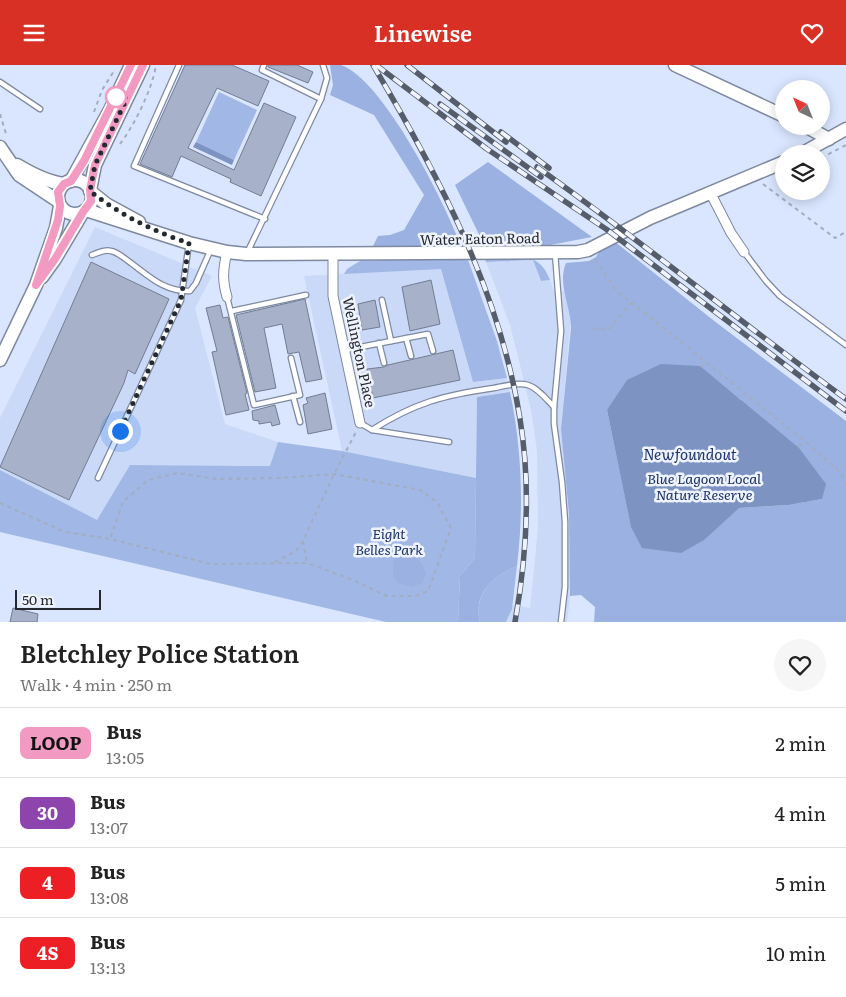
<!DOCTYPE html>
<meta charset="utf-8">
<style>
:root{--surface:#fff;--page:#f6f6f6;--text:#222;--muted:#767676;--line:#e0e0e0;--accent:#d93025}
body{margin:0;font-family:Literata,serif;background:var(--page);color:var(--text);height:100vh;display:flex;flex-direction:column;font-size:19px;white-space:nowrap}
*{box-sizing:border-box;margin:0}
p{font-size:16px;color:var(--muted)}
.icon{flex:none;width:28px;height:28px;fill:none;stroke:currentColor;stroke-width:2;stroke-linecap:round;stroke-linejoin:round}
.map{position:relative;height:557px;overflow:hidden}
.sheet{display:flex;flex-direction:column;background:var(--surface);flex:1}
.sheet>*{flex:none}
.badge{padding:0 10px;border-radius:8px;font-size:18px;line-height:32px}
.needle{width:32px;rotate:317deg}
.controls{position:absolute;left:775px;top:15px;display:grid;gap:10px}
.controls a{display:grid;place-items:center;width:55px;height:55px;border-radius:50%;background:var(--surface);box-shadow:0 2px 12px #0003;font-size:25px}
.scale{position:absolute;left:15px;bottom:12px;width:86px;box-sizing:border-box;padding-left:5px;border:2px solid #232831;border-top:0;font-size:14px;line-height:18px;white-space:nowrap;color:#232831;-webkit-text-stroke:4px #eef3fd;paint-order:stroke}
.you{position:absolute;width:25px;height:25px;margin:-12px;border:4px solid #fff;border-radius:50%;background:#1a73e8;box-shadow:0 0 0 8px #1a73e833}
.map>.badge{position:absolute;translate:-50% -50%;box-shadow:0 0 0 2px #fff}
.round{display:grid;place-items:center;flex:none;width:52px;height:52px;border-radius:26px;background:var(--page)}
.summary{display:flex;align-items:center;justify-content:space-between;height:85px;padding:0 20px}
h1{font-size:24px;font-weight:600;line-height:38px}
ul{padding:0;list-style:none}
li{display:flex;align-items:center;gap:15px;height:70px;padding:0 20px;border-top:1px solid var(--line)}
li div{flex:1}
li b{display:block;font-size:19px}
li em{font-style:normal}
li .badge{min-width:55px;font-weight:700;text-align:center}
header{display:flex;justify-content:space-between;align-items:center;height:65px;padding:0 20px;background:var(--accent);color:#fff;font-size:22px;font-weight:600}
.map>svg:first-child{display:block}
.built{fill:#cbd9f8}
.green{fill:#a1b7e5}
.forest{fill:#9ab1e1;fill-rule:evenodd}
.water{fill:#7d93c2}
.building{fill:#a7b2ca;stroke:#727c92}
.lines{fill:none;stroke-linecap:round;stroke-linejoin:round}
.lane-casing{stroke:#7e89a0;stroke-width:7}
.street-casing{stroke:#7e89a0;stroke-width:11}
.secondary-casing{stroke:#7e89a0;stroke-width:15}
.path{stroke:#a3adc1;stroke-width:2;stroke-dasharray:4 4;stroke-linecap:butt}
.lane{stroke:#fff;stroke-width:4.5}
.street{stroke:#fff;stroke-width:9}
.secondary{stroke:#fff;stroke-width:12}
.rail-casing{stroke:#565d6a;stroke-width:5.5}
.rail{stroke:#eef3fd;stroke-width:4;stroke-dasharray:11;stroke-linecap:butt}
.line-casing{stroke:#fff;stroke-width:11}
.line{stroke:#f29ac2;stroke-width:8}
.walk{stroke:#232831;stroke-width:5;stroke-dasharray:0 9}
.stop-dot{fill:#fff;stroke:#f29ac2;stroke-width:2.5}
.labels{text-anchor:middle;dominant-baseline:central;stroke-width:5;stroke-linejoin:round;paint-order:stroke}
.street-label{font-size:14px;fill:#232831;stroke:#eef3fd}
.park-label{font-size:14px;font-style:italic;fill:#19306a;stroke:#eef3fd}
.water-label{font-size:15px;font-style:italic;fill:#1d346e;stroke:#eef3fd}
</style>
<header><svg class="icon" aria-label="menu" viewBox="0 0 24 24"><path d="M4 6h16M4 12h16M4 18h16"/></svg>Linewise<svg class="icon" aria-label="heart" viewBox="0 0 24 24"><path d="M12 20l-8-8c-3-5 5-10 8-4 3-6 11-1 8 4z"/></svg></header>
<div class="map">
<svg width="846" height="557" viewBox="0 0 846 557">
<rect width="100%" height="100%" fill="#dae6ff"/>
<g class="built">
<polygon points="95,162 212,211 195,243 225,359 278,377 271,401 130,400 97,456 0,405 0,353"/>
<polygon points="533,195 541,216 550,215 554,227 564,226 571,252 561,364 569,449 570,514 569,515 570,531 567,557 506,557 513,540 530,543 538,463 537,386 531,345 510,260 486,197"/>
<polygon points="441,203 473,317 507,313 510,327 477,332 476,413 342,386 304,211"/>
</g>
<g class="green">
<polygon points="219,27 257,45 234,95 196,77"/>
<path d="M 484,191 C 511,191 539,184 550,215 L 541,216 L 533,195 L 486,197 Z"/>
<polygon points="467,192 497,276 507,313 473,317 441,204 344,209 347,204 360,196"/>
<polygon points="278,377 342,386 476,413 475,493 460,511 458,557 386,557 0,467 0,405 97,455 130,400 270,401"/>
<path d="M 517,501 L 512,544 L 506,557 L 480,557 C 473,528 493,511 517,501 Z"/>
</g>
<g class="forest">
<path d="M 330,0 C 333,0 338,0 341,0 C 383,14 447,141 461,182 L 372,183 L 378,171 L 390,170 L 404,165 L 424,130 L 374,50 L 330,30 L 333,20 Z"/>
<polygon points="488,97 592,172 545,181 486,184 455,120"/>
<path d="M 614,176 L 713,255 L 846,356 L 846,557 L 594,557 L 595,542 L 581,530 L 570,531 L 569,449 L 561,364 L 571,263 C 571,242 557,219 566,198 L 589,196 L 596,192 L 601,184 ZM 700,302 L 740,334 L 822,434 L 789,440 L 739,443 L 642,482 L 631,461 L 607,345 Z"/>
<path d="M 510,327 C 522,384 524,443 517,501 C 493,511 473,528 480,557 L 458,557 L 460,511 L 475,493 L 477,332 Z"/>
<path d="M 403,486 C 417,488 421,497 426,508 L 422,518 L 412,522 L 398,518 L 393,510 L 394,491 Z"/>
</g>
<g class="water">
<polygon points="196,77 234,95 232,100 193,82"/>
<polygon points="661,299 700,301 799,383 826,419 822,434 789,440 739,443 704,475 681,488 642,483 631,462 607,345 627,315"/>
</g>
<g class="building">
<polygon points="185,0 232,0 269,16 258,41 217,23 188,83 234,105 264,38 296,52 261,131 230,117 231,114 181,91 172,112 140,99"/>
<polygon points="268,0 297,0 313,7 308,18 268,2"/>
<polygon points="91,197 169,234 135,309 128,305 124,318 69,435 0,402"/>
<polygon points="431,215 440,259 410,266 402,222"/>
<polygon points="305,234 322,314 306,317 299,287 288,289 282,259 264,263 276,323 255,327 236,250"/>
<polygon points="375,235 380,262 362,265 358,239"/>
<polygon points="220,240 223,253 228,252 247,328 245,329 249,345 226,350 212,287 217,286 206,243"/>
<polygon points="453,285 460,315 373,333 367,304 384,302 388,300"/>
<polygon points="325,328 332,364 308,369 303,340 308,338 306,333"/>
<polygon points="275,340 280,359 272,361 271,357 259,359 259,356 253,355 252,346"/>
<polygon points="13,543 38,549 37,557 10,557"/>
</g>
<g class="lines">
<defs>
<g id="lane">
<polyline points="179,0 134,101 265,154"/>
<polyline points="0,17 40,44"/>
<polyline points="321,34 327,13 323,0"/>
<polyline points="248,186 321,34 262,5 264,0"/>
<polyline points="744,187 766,216 780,231 846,280"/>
<polyline points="555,188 561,266 554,342 554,359 562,417 565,457 565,522 561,557"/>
<path d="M 92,190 C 98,188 104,184 111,186 C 118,187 125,194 131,198 C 150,212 165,227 190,226 L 196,218 L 211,184"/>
<polyline points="227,232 254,340 300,330 291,293"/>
<polyline points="382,235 391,276"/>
<polyline points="232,246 306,230"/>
<polyline points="406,273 411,291"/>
<polyline points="379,278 384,298"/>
<polyline points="345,285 428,269 433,286"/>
<polyline points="293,331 300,357"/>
<polyline points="360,358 372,365 449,377"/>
<path d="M 372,365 C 414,338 444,330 494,323 C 504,321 518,317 528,320 C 538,323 547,335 554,342"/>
<polyline points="98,413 181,235 189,178"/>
</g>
<g id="street">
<polyline points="711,129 731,168 744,187"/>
<polyline points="333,190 333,231 360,358"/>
<path d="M 227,232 C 222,215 223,204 227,187"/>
</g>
<g id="secondary">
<polyline points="675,0 784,51"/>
<polyline points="805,61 829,74"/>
<polyline points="0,82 19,110 58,136"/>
<polyline points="801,89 846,64"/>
<path d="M 17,100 C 32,109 47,117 64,119"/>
<circle cx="75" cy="132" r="17"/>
<polyline points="71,116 111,43 131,0"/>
<polyline points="90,125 95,100 143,0"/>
<polyline points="90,126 106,139 139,157"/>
<polyline points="86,145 189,178 227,187 246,189 578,187 588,185 650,153 784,97"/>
<polyline points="42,212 55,194 83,147"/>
<polyline points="0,295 36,220 56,163 60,141"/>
</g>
</defs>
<use href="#lane" class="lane-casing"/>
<use href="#street" class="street-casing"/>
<use href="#secondary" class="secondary-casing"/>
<g class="path">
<polyline points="94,47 102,25 114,6"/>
<polyline points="0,49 7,72"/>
<path d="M 120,79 C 135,59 152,25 156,0"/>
<polyline points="821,93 846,80"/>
<polyline points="763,119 835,173 846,167"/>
<polyline points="595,195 616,225 806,377 842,409 846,419"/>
<polyline points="593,263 608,265 632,237"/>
<polyline points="700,301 705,301 707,298"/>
<polyline points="798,381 806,377"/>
<polyline points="0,438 65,467 110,474 211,499 307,498 353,515 387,531 415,531 428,526 451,463 437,437 420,425 334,409 281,413 216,414 178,408 148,415 123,437 110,474"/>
<polyline points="303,476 307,498"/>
<polyline points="275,497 296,486 303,476 334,409 356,367"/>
</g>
<use href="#lane" class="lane"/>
<use href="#street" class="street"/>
<use href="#secondary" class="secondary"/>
<defs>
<g id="rail">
<path d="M 373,0 C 438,109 500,227 520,354 C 531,421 527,490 515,557"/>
<polyline points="376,0 487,84 606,164 846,346"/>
<polyline points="407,0 506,77"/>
<polyline points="440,39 541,112"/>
<polyline points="501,67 549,103"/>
<path d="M 537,102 C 642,177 742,258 846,334"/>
</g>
</defs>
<use href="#rail" class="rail-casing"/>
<use href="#rail" class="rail"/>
</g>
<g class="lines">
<defs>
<polyline id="line" points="131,0 84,96 71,116 64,119 58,127 60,141 58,155 36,220 55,194 83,147 91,136 90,125 95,100 143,0"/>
</defs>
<use href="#line" class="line-casing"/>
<use href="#line" class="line"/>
<path class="walk" d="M 116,32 L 127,33 L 95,100 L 90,126 C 119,149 154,167 189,178 L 181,235 L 120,366"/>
</g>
<circle class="stop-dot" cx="116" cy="32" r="10"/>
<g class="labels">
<g class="street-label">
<text transform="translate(480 173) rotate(-1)">Water Eaton Road</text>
<text transform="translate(360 287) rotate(78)">Wellington Place</text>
</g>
<g class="park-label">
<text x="704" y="413">Blue Lagoon Local<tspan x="704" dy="16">Nature Reserve</tspan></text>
<text x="389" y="468">Eight<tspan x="389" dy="16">Belles Park</tspan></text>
</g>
<g class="water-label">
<text x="690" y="388">Newfoundout</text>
</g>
</g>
</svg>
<div class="controls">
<a><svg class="needle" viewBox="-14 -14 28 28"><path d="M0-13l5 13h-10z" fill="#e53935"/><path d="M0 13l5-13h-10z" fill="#767676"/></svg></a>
<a><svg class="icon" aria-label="layers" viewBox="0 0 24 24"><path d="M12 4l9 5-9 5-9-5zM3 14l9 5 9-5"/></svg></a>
</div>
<div class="scale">50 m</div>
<div class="you" style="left:120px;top:366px"></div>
</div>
<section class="sheet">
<div class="summary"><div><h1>Bletchley Police Station</h1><p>Walk · 4 min · 250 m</p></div><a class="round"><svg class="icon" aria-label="heart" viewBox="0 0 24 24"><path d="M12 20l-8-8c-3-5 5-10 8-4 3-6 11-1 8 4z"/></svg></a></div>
<ul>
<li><span class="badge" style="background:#f29ac2;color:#111">LOOP</span><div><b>Bus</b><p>13:05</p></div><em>2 min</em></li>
<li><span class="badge" style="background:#8e44ad;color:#fff">30</span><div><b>Bus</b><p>13:07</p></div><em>4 min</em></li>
<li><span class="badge" style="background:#ec1f25;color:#fff">4</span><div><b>Bus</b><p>13:08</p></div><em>5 min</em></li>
<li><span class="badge" style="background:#ec1f25;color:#fff">4S</span><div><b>Bus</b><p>13:13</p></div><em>10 min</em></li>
</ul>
</section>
